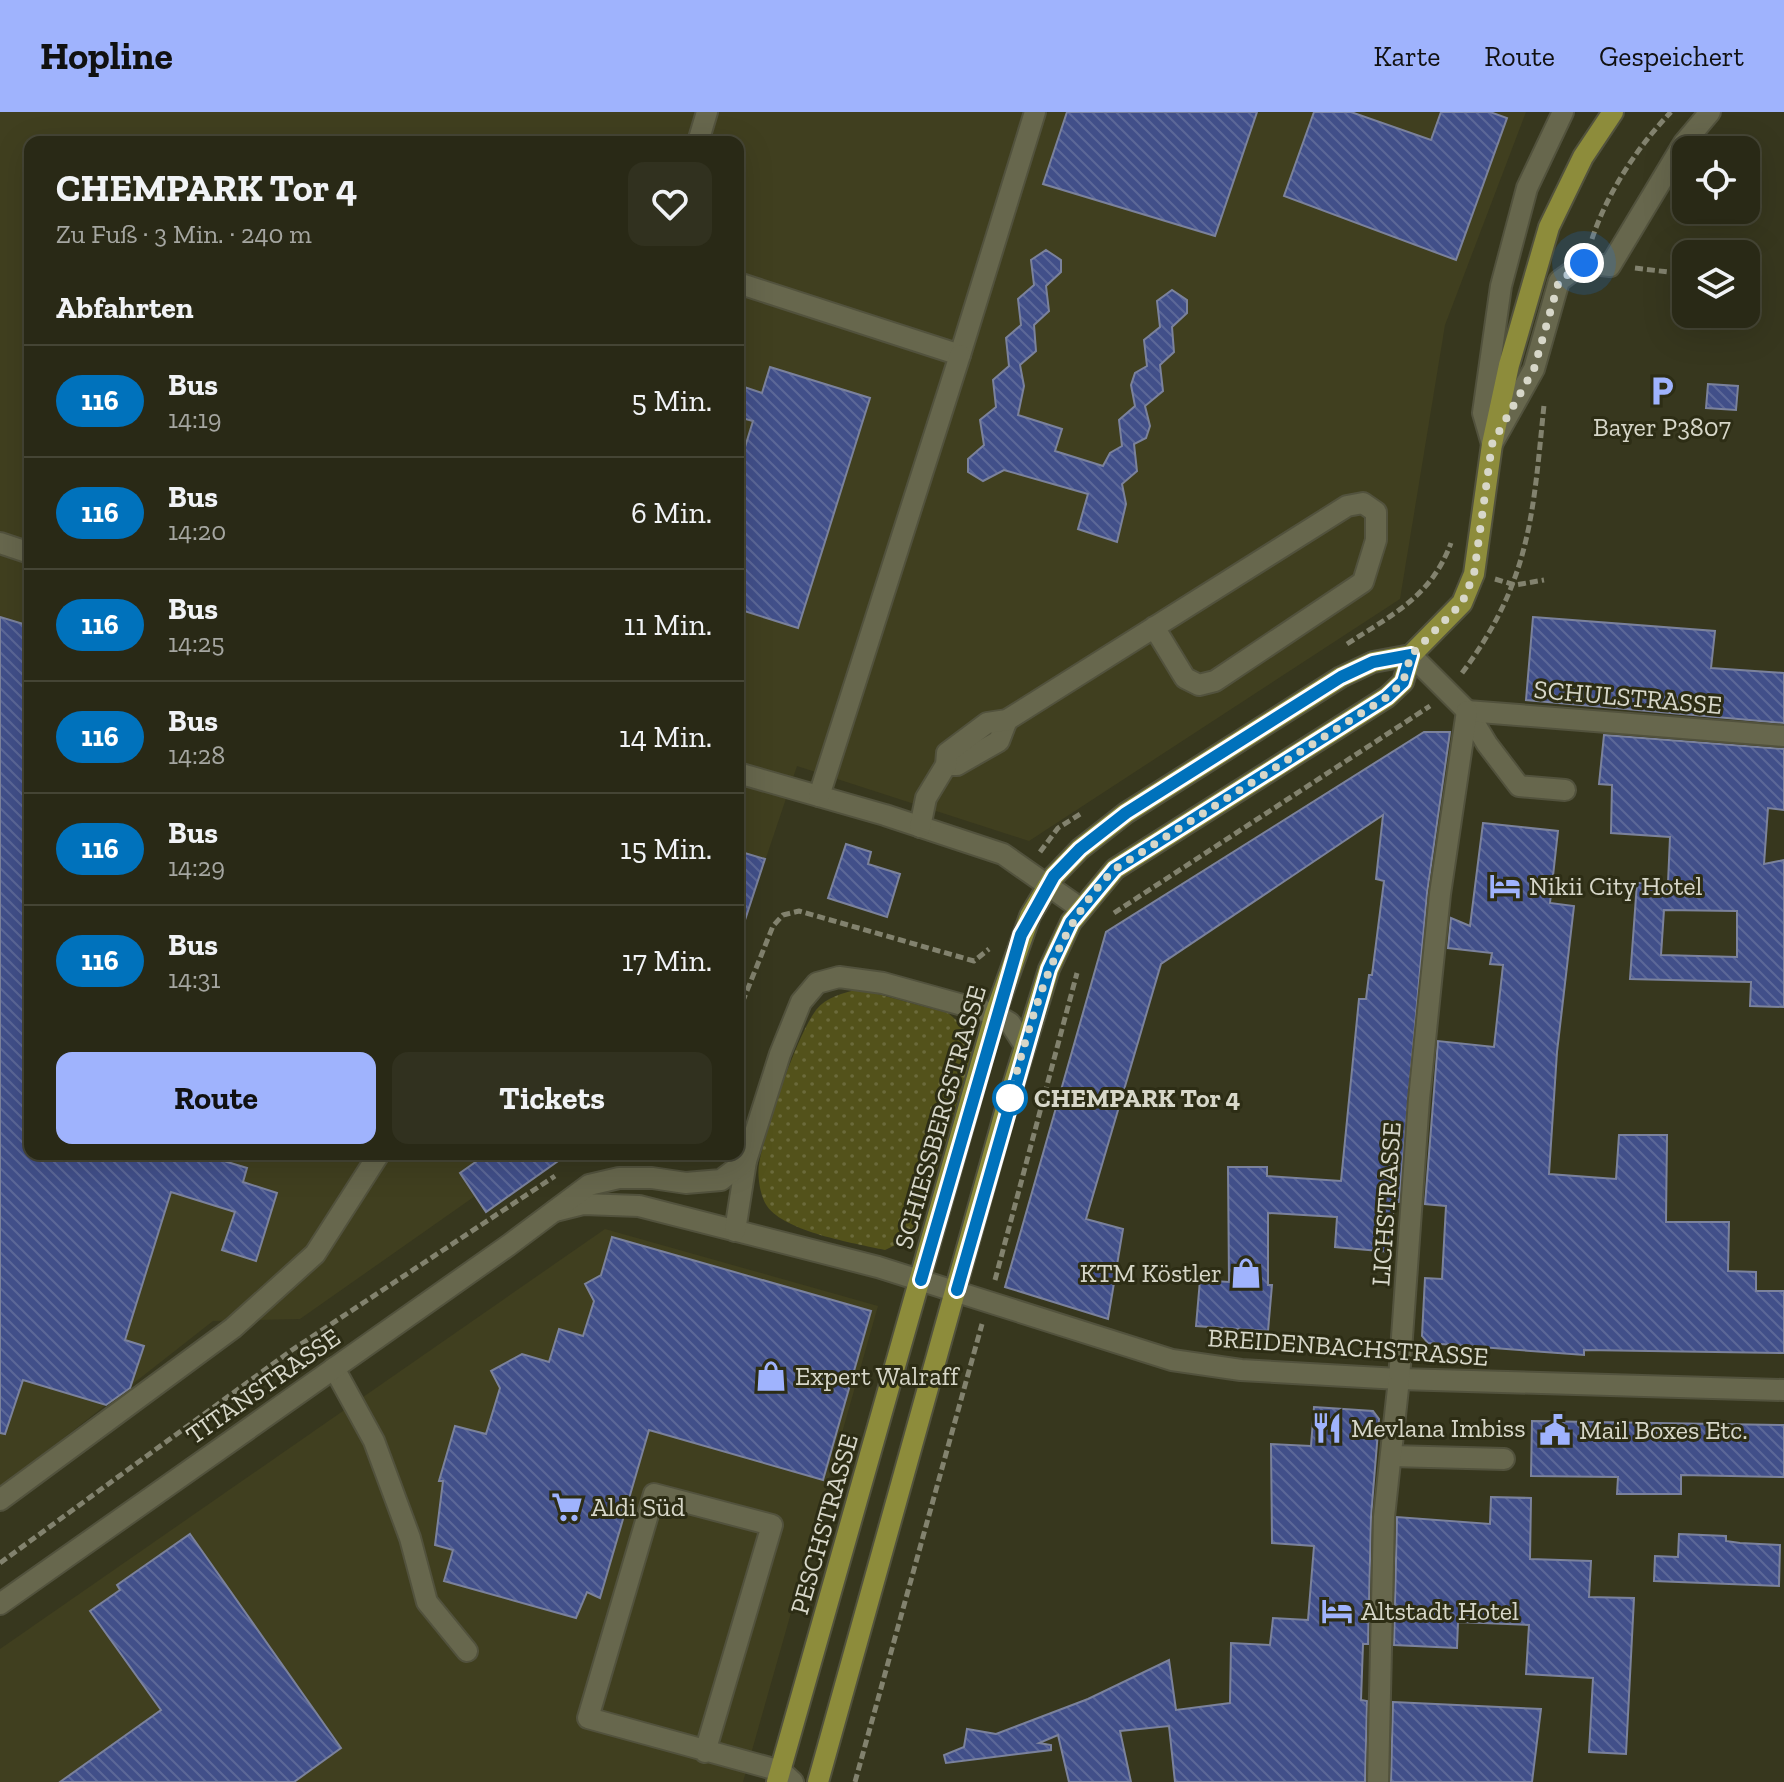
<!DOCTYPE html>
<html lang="de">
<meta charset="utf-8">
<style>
:root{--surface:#292916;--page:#31311f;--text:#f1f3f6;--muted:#a5a6a1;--line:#454535;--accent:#9fb3fd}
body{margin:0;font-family:"Zilla Slab",serif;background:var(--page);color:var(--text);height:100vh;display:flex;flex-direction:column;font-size:30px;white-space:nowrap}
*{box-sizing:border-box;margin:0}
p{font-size:26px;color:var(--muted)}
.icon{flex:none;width:44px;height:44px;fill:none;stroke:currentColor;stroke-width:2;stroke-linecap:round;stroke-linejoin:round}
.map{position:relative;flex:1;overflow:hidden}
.side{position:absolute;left:24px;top:24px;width:720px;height:1024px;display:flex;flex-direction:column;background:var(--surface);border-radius:16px;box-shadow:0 8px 32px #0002,0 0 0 2px var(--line)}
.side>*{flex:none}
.badge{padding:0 16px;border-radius:26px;font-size:28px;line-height:52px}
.fabs{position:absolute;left:1672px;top:24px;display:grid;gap:16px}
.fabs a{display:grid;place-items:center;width:88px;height:88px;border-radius:16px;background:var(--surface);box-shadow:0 8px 32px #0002,0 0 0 2px var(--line);font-size:40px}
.you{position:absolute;width:40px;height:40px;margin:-20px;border:6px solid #fff;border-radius:50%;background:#1a73e8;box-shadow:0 0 0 12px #1a73e833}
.map>.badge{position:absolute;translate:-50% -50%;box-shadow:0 0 0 4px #fff}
h2{padding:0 32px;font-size:30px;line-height:72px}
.round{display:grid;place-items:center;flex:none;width:84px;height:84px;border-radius:16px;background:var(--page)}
.headline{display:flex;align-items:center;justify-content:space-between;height:136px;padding:0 32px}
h1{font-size:38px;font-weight:700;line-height:60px}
.button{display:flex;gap:16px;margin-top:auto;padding:16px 32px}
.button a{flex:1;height:92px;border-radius:16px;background:var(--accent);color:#111;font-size:32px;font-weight:700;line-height:92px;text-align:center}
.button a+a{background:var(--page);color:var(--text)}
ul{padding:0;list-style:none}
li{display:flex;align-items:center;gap:24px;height:112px;padding:0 32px;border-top:2px solid var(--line)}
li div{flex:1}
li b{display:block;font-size:30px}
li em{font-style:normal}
li .badge{min-width:88px;font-weight:700;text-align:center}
header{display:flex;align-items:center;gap:48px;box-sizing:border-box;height:112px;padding:0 40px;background:var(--accent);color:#111}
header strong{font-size:38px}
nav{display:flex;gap:44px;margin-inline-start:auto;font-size:28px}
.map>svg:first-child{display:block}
.built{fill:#403f1f}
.green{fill:url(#green-dots)}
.building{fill:url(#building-back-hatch);stroke:#7b829c;stroke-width:2;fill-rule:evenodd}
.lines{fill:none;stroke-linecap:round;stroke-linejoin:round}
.minor-casing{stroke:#52523d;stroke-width:24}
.major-casing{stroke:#52523d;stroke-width:24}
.path{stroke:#82826e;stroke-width:5;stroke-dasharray:8 4;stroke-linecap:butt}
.minor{stroke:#67674d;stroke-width:20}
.major{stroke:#8d8c3b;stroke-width:20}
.line-casing{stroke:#fff;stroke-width:18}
.line{stroke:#0072bc;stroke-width:12}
.walk{stroke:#d7d7c9;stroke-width:8;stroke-dasharray:0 14.4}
.stop-dot{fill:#fff;stroke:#0072bc;stroke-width:4}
.labels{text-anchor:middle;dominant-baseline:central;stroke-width:6;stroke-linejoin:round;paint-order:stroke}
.poi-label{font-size:26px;fill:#d7d7c9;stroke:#2d2d15;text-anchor:start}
.street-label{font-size:26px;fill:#d7d7c9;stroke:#2d2d15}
.stop-label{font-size:26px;font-weight:bold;fill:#d7d7c9;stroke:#2d2d15;text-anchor:start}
</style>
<header>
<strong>Hopline</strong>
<nav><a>Karte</a><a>Route</a><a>Gespeichert</a></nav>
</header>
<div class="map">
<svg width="1784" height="1670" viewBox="0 0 1784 1670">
<defs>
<pattern id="green-dots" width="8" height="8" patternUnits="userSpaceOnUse" patternTransform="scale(2)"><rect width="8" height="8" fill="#53521b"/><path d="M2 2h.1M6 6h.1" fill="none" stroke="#6b6a3b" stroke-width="1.8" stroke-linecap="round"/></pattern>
<pattern id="building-back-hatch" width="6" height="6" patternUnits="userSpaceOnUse" patternTransform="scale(2)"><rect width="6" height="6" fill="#414f89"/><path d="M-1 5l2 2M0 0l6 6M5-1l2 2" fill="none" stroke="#5c6898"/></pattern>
</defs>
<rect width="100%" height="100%" fill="#37371e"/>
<g class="built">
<polygon points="0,0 1526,0 1445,213 1400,487 1029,729 797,654 738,829 738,30 30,30 30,1042 535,1042 300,1207 213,1209 0,1376"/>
<polygon points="605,1117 878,1194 743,1670 0,1670 0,1537"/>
</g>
<path class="green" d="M 859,877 L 948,901 L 962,913 L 969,927 L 972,943 L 920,1111 L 910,1126 L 885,1138 C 854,1131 785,1120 767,1094 C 760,1084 757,1063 759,1052 C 765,1018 796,925 816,898 C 826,885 843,881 859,877 Z"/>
<g class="building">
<polygon points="1067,0 1257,0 1215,124 1043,72"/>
<polygon points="1314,0 1351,0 1431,28 1441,0 1490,0 1507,6 1456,148 1284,84"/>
<polygon points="1046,138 1061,148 1061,160 1046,174 1049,199 1034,213 1036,239 1020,253 1024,274 1018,303 1062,317 1055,339 1103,354 1110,341 1122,334 1119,308 1135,294 1131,273 1135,261 1147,254 1144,228 1160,215 1157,189 1172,178 1187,188 1187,201 1172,215 1174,240 1160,253 1163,279 1145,294 1150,314 1146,326 1134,332 1137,359 1122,372 1126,392 1117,430 1078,417 1088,382 1004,358 983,369 968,360 968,347 984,333 980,308 996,295 993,268 1009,254 1006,226 1021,213 1018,187 1034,173 1031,148"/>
<polygon points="770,255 870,286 798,516 738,497 738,358 753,309 738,305 738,273 762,281"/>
<polygon points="1708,272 1738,274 1736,298 1706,296"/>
<polygon points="0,505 30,514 30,1042 201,1042 247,1056 243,1070 277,1081 256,1149 222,1138 235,1100 171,1080 125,1228 144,1234 130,1276 106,1293 23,1268 5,1322 0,1321"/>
<polygon points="1533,505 1715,519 1711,556 1784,561 1784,611 1526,588"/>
<polygon points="1424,620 1450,620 1427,781 1399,1090 1394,1090 1390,1140 1335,1135 1337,1105 1268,1101 1268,1173 1272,1173 1268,1219 1196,1214 1200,1168 1229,1170 1228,1055 1267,1055 1267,1064 1341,1069 1359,887 1366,887 1369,863 1372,863 1384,769 1376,767 1383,703 1161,852 1086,1107 1123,1117 1108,1207 1005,1175 1106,820"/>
<path d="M 1604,623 L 1784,637 L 1784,698 L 1768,696 L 1764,752 L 1784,748 L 1784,895 L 1750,894 L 1751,870 L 1630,867 L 1637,771 L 1668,771 L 1670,725 L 1611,721 L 1612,673 L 1599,672 ZM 1664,798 L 1737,799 L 1737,845 L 1661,843 Z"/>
<polygon points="1483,711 1558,719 1550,791 1574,794 1557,940 1549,1062 1616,1067 1619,1023 1667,1023 1666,1110 1729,1110 1728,1159 1756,1160 1756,1179 1784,1179 1784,1241 1584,1238 1584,1243 1428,1231 1422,1224 1425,1166 1442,1167 1446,1094 1425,1092 1438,929 1494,935 1503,853 1490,852 1492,841 1448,836 1451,806 1470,814"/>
<polygon points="846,732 871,740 868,752 900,762 887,805 828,786"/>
<polygon points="738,739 765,747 743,814 738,813"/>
<polygon points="487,1042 568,1042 486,1100 460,1061"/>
<polygon points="612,1125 871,1199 823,1368 649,1318 600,1486 587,1480 576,1506 444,1469 453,1438 435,1433 443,1369 439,1369 455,1314 486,1322 500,1276 491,1259 522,1242 549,1250 559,1217 583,1224 594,1189 585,1172 601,1163"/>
<polygon points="1314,1295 1373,1299 1379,1307 1371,1405 1368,1532 1363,1532 1361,1588 1367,1589 1365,1670 1175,1670 1169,1614 1120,1619 1131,1670 1069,1670 1058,1623 1039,1631 1051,1633 1051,1638 946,1651 944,1643 964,1635 967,1617 996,1622 1088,1587 1169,1548 1176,1598 1230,1591 1231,1531 1270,1533 1273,1506 1308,1508 1314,1434 1272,1431 1271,1332 1311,1334"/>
<polygon points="1532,1309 1784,1313 1784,1365 1681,1363 1681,1382 1617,1382 1618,1365 1531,1364"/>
<polygon points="1491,1385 1531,1386 1530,1447 1591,1449 1589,1485 1634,1486 1626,1642 1589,1640 1593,1566 1526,1562 1529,1513 1458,1510 1457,1536 1394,1533 1397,1405 1490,1412"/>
<polygon points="190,1422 341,1636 294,1670 60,1670 161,1598 90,1499 120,1478 117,1473"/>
<polygon points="1679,1422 1726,1424 1726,1429 1740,1431 1780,1433 1779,1474 1654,1469 1655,1444 1678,1445"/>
<polygon points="1393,1590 1541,1597 1532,1670 1391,1670"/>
</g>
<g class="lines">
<defs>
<g id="minor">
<polyline points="1563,0 1527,76 1501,174 1483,301 1492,332 1534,257 1559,169 1584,151 1610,154 1684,31 1710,0"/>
<polyline points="698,30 707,0"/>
<polyline points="738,171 960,243 1035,0"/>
<polyline points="0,431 30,441"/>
<polyline points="1411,543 1467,599 1487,632 1519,674 1565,678"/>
<polyline points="1467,599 1784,624"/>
<polyline points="946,653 957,653 999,629 1007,608"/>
<polyline points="738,661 885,703 1003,742 1080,796"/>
<polyline points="819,684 960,243"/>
<polyline points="920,715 926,686 946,653 947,641 987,611 1007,608 1347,394 1363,391 1376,400 1376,428 1363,470 1215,569 1199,573 1185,566 1154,515"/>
<polyline points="555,1099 583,1092 639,1094 878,1155 1172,1248 1241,1258 1399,1267 1784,1278"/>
<polyline points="735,1119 746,1049 780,942 801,890 817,871 839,865 883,871 995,902 1010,911 1025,934"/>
<polyline points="334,1256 374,1329 410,1426 427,1490 467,1539"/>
<polyline points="1391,1344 1504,1347"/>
<polyline points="0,1388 233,1216 315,1142 379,1042"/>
<polyline points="0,1492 509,1133 589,1073 619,1066 652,1066 686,1071 721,1068 746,1049"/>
<polyline points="705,1640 772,1413 654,1382 588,1606 781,1659 793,1670"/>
<polyline points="1378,1670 1384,1405 1399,1267 1419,987 1440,782 1467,599"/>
</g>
<g id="major">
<polyline points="777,1670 995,902 1030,804 1054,764 1080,737 1126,701 1341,565 1373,550 1411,543"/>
<polyline points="818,1670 1007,993 1049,857 1071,810 1115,757 1387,585 1403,570 1411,543 1462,491 1474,462 1492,332 1509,253 1549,115 1583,45 1613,0"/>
</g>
</defs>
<use href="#minor" class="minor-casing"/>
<use href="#major" class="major-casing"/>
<g class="path">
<path d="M 1592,127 C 1607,81 1638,34 1671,0"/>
<polyline points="1635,156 1685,162"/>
<polyline points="1495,467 1515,473 1544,468"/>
<path d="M 1347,532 C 1393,502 1431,485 1451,431"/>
<path d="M 1462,561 C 1531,469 1533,401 1544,293"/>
<polyline points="1040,740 1058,716 1082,701"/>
<polyline points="1114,801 1430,594"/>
<polyline points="738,901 773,814 783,803 799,799 974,849 989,837"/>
<polyline points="995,1168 1077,861"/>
<polyline points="0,1451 292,1238 555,1064"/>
<polyline points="855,1670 982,1212"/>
</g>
<use href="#minor" class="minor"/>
<use href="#major" class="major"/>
</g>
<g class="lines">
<defs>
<polyline id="line" points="921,1168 1021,823 1054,764 1080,737 1126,701 1341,565 1373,550 1411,543 1403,570 1387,585 1115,757 1071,810 1049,857 957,1178"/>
</defs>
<use href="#line" class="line-casing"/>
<use href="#line" class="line"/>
<path class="walk" d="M 1010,986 L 1007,993 C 1033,907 1049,822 1115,757 L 1387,585 L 1403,570 L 1411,543 L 1462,491 L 1474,462 L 1492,332 L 1534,257 L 1559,169 L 1584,151"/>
</g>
<defs>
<symbol id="parking-bare" viewBox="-9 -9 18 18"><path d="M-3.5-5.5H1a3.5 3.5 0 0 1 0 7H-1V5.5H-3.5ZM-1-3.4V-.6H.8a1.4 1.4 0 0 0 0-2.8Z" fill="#9fb3fd" stroke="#2d2d15" stroke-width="2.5" paint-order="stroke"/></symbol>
<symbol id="hotel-bare" viewBox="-9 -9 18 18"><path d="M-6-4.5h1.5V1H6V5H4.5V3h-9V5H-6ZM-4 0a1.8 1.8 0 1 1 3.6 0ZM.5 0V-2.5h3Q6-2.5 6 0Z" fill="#9fb3fd" stroke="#2d2d15" stroke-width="2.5" paint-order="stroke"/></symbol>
<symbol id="shop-bare" viewBox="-9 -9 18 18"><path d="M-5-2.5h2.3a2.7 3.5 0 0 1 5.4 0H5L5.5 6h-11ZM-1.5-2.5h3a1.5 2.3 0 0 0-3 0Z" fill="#9fb3fd" stroke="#2d2d15" stroke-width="2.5" paint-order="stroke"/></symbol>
<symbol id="restaurant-bare" viewBox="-9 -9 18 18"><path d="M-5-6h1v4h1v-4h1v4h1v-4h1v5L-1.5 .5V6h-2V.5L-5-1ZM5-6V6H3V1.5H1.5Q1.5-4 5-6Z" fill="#9fb3fd" stroke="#2d2d15" stroke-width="2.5" paint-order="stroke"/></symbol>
<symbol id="civic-bare" viewBox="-9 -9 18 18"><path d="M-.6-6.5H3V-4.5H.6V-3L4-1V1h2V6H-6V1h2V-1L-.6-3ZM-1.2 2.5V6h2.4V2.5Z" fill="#9fb3fd" stroke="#2d2d15" stroke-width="2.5" paint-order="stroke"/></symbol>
<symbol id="supermarket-bare" viewBox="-9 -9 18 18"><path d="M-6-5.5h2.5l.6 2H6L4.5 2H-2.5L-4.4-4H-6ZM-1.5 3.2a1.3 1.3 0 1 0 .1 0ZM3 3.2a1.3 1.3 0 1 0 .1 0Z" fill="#9fb3fd" stroke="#2d2d15" stroke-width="2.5" paint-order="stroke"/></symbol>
</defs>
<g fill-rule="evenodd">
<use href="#parking-bare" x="1640" y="257" width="44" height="44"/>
<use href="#hotel-bare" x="1483" y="752" width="44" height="44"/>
<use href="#shop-bare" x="1224" y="1139" width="44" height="44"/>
<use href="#shop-bare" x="749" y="1242" width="44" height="44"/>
<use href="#restaurant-bare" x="1305" y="1294" width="44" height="44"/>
<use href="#civic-bare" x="1533" y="1296" width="44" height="44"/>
<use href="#supermarket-bare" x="545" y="1373" width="44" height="44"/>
<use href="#hotel-bare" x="1315" y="1477" width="44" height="44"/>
</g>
<circle class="stop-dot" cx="1010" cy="986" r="16"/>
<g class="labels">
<g class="poi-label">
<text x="1662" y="315" text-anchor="middle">Bayer P3807</text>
<text x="1529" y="774">Nikii City Hotel</text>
<text x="1222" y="1161" text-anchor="end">KTM Köstler</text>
<text x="795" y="1264">Expert Walraff</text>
<text x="1351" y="1316">Mevlana Imbiss</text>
<text x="1579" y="1318">Mail Boxes Etc.</text>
<text x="591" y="1395">Aldi Süd</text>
<text x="1361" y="1499">Altstadt Hotel</text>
</g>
<g class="street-label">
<text transform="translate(1628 585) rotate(5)">SCHULSTRASSE</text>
<text transform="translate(940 1005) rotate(-74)">SCHIESSBERGSTRASSE</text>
<text transform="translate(1386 1092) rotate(-86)">LICHSTRASSE</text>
<text transform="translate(1348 1235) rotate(4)">BREIDENBACHSTRASSE</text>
<text transform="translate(263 1274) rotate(-35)">TITANSTRASSE</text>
<text transform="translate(824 1412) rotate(-74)">PESCHSTRASSE</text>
</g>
<g class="stop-label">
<text x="1034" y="986">CHEMPARK Tor 4</text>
</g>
</g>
</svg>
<div class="fabs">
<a><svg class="icon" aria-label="locate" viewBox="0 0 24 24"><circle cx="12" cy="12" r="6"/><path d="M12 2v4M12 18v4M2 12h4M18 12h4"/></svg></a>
<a><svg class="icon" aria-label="layers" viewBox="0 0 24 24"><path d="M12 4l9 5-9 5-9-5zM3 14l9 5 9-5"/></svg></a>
</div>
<div class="you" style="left:1584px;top:151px"></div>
<section class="side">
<div class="headline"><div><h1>CHEMPARK Tor 4</h1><p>Zu Fuß · 3 Min. · 240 m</p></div><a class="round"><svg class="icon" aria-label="heart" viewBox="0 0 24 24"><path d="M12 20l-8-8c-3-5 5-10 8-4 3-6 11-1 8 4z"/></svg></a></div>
<h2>Abfahrten</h2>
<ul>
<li><span class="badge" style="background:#0072bc;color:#fff">116</span><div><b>Bus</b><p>14:19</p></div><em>5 Min.</em></li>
<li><span class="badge" style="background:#0072bc;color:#fff">116</span><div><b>Bus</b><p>14:20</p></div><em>6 Min.</em></li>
<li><span class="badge" style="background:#0072bc;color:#fff">116</span><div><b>Bus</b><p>14:25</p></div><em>11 Min.</em></li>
<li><span class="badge" style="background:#0072bc;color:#fff">116</span><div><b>Bus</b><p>14:28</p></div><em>14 Min.</em></li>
<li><span class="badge" style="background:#0072bc;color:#fff">116</span><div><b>Bus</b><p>14:29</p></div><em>15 Min.</em></li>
<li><span class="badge" style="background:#0072bc;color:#fff">116</span><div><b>Bus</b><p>14:31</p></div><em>17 Min.</em></li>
</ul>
<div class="button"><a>Route</a><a>Tickets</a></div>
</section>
</div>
